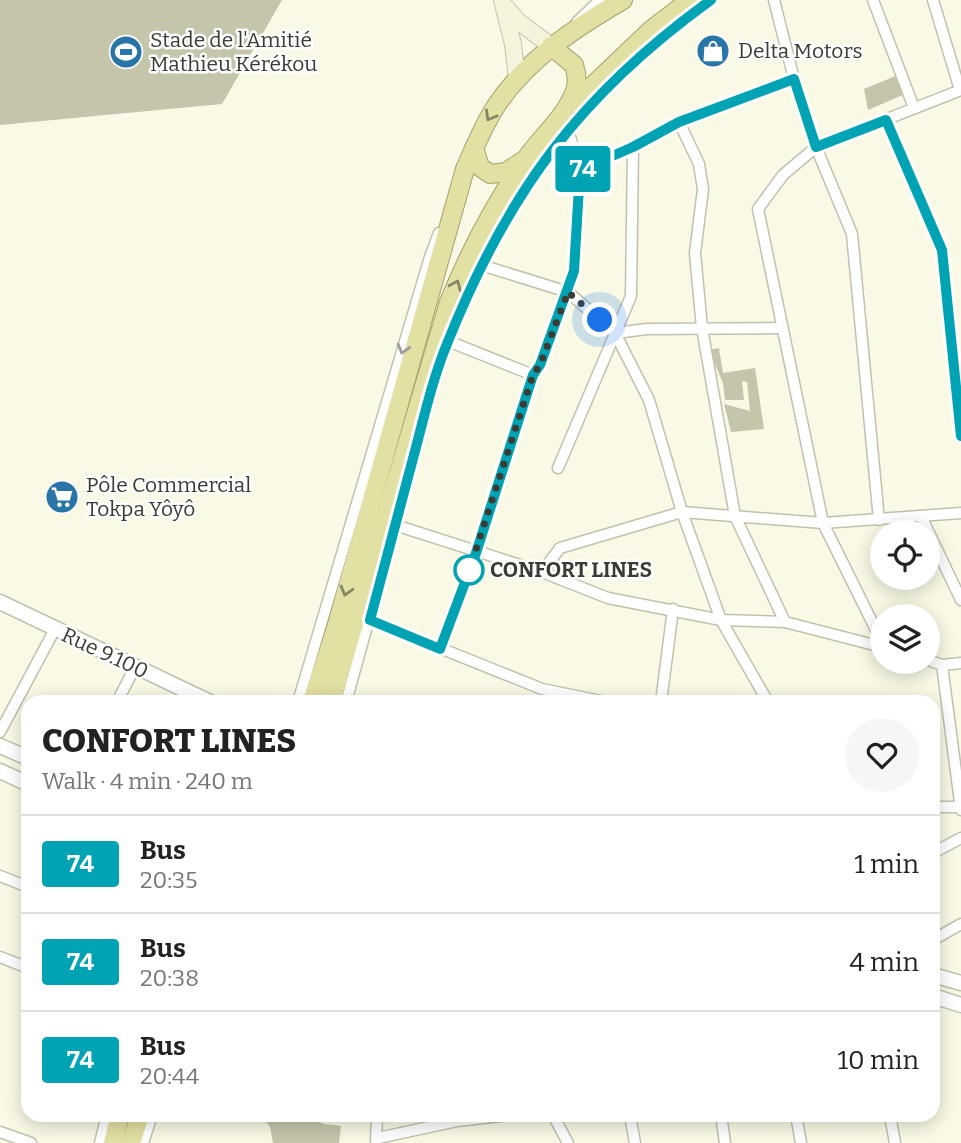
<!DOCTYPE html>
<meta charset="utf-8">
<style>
:root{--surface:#fff;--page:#f6f6f6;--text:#222;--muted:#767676;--line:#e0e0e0}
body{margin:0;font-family:Bitter,serif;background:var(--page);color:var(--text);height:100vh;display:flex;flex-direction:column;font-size:26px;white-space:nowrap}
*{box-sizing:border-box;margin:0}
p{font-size:23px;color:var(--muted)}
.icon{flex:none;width:38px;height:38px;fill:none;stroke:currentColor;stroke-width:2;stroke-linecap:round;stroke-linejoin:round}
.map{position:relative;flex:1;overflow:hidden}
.drawer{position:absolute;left:21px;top:695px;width:919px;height:427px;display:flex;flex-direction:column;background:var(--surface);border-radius:21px;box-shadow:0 4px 18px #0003}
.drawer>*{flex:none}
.badge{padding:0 14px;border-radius:5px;font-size:24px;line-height:46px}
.tools{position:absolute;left:870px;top:520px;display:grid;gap:14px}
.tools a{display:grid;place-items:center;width:70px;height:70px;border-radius:50%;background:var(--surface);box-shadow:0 4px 18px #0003;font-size:35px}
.you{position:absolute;width:35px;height:35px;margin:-18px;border:5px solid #fff;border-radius:50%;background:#1a73e8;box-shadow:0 0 0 10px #1a73e833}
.map>.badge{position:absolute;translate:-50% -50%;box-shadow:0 0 0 4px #fff}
.round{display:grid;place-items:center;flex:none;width:74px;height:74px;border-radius:37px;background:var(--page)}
.head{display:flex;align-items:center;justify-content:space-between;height:119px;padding:0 21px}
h1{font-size:33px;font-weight:800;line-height:52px}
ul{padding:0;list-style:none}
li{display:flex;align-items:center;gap:21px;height:98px;padding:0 21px;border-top:2px solid var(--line)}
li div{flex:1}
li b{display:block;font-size:26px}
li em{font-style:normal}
li .badge{min-width:77px;font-weight:700;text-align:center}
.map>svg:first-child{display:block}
.green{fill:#c5c5ac}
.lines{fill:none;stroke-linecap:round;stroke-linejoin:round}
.minor-casing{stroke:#c1c1ae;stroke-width:13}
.tertiary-casing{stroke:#c1c1ae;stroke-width:17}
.secondary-casing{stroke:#c1c1ae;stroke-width:18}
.trunk-casing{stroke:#a3a26d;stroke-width:20}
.minor{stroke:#fff;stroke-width:10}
.tertiary{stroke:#fff;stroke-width:14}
.secondary{stroke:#f4f4dc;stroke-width:16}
.trunk{stroke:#e2e0a3;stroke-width:18}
.oneway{stroke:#868565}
.oneway2{stroke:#9d9d99}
.line-casing{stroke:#fff;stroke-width:16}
.line{stroke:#00a3b4;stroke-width:10}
.walk{stroke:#3b3b33;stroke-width:7;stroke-dasharray:0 12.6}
.stop-dot{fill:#fff;stroke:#00a3b4;stroke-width:3.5}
.labels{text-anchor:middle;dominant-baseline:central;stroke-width:5;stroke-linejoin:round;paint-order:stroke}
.poi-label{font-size:21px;fill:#3b3b33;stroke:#fff;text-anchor:start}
.stop-label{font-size:21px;font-weight:bold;fill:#3b3b33;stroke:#fff;text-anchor:start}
.street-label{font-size:21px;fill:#3b3b33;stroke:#fff}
</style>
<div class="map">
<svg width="961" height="1143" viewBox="0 0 961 1143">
<rect width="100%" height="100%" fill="#f9f9e5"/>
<g class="green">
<polygon points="0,0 282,0 222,104 0,125"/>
<polygon points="898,75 905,94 868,110 864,89"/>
<polygon points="719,348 723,373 755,368 764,429 731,432 724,404 750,411 747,382 742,381 744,400 725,400 723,383 709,350"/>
<polygon points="261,1115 305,1115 324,1124 341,1126 339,1143 273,1143 270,1127"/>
</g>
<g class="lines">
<defs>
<g id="minor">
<polyline points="774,0 794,79 816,147 852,234 879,520"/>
<polyline points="873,0 914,108"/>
<polyline points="933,0 960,90"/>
<polyline points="577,22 600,0"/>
<polyline points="886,120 942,250 961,436"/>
<polyline points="679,122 699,164 703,189 695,253 702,328 735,516 785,622"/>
<polyline points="580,170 633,147 679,122 794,79"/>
<polyline points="481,265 568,292 615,333 649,400 682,512 721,620 768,702"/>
<polyline points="615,333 647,329 782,328"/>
<polyline points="448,341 533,375"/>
<polyline points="558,468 631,296 633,147"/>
<polyline points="921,516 961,600"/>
<polyline points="395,525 542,572 608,598 721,620 785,622 882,647"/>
<polyline points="542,572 560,548 682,512 823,523 961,513"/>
<polyline points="370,620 542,689 606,702"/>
<polyline points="882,642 823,523 758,209 783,175 816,147 961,90"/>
<polyline points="440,649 476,553 533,375 540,365 574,271 580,170 568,130"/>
<polyline points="928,660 942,665 961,663"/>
<polyline points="942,665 961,810"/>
<polyline points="117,702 135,667"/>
<polyline points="298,702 430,257 439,233"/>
<path d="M 346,702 L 436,377 C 487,219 576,97 711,0"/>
<polyline points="661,702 673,609"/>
<polyline points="0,732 55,629"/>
<polyline points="933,807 961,807"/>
<polyline points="933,853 961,838"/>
<polyline points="0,876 28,887"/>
<polyline points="933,940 961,924"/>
<polyline points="0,957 28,968"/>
<polyline points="553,1115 568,1143"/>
<polyline points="630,1115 635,1143"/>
<polyline points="721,1115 725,1143"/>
<polyline points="796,1115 801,1143"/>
<polyline points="890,1115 895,1143"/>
<polyline points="0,1132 31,1143"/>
<polyline points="378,1138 457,1121 510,1115"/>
<polyline points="100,1143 107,1115"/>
<polyline points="143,1143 152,1115"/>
<polyline points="376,1143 377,1115"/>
</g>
<g id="tertiary">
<polyline points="0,602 210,702"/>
<polyline points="0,746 28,758"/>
<polyline points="0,771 28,784"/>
<polyline points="933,975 961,983"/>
<polyline points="933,996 961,1005"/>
</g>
<g id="secondary">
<polyline points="502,0 513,44 517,79"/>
<polyline points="507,8 519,22 551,46"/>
</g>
<g id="trunk">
<polyline points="572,105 651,30 690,0"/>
<polyline points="474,148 480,167 490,174 506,172 524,160"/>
<path d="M 312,702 L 336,628 L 465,169 C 475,147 483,126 496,106 C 527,59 575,28 623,0"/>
<path d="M 331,702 L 449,302 C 470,251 496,201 528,156 C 544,134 565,117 575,91 C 578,82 577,74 574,65 L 551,46"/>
<polyline points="113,1143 120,1115"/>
<polyline points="131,1143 140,1115"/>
</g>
</defs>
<use href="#minor" class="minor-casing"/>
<use href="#tertiary" class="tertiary-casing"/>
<use href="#secondary" class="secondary-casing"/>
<use href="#trunk" class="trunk-casing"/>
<use href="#minor" class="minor"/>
<use href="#tertiary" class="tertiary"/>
<use href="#secondary" class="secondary"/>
<use href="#trunk" class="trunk"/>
</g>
<defs><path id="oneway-chevron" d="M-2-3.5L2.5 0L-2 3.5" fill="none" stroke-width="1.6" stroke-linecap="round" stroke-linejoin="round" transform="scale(1.75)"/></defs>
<g class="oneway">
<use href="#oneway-chevron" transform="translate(490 116) rotate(120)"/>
<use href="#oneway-chevron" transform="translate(456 285) rotate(-67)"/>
<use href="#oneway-chevron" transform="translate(346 591) rotate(106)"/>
</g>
<use class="oneway2" href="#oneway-chevron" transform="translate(403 349) rotate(106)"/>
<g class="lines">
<defs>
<path id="line" d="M 711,0 C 581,94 509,190 449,339 C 434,374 425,413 415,451 C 400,507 385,563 370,620 L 440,649 L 476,553 L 533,375 L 540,365 L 574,271 L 580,170 L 633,147 L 679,122 L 794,79 L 816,147 L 886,120 L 942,250 L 961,436"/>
</defs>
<use href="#line" class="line-casing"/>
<use href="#line" class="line"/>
<polyline class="walk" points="469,570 467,577 533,375 540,365 568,292 600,320"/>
</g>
<defs>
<symbol id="shop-disc" viewBox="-11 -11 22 22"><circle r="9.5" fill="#2975a8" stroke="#fff"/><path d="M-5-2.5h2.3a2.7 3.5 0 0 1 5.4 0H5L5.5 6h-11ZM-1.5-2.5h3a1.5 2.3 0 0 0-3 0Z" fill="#fff"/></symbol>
<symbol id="stadium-disc" viewBox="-11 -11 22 22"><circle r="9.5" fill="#2975a8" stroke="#fff"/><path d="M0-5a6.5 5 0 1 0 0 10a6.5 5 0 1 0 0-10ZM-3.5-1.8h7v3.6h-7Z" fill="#fff"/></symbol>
<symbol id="supermarket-disc" viewBox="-11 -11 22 22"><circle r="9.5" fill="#2975a8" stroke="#fff"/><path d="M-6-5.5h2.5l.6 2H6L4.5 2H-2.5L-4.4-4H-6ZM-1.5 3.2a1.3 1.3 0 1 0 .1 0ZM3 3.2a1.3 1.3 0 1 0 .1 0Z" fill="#fff"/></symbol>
</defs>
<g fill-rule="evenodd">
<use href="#shop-disc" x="694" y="32" width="38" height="38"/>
<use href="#stadium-disc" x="107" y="33" width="38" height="38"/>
<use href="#supermarket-disc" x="43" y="478" width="38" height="38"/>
</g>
<circle class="stop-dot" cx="469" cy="570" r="14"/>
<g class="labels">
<g class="poi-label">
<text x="150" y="40">Stade de l'Amitié<tspan x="150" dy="24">Mathieu Kérékou</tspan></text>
<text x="738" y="51">Delta Motors</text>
<text x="86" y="485">Pôle Commercial<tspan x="86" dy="24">Tokpa Yôyô</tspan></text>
</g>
<g class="stop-label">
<text x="490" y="570">CONFORT LINES</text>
</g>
<g class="street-label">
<text transform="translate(105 653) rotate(25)">Rue 9.100</text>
</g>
</g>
</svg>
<div class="tools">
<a><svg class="icon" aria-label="locate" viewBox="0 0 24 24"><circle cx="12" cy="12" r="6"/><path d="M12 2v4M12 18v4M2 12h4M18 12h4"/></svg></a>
<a><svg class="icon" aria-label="layers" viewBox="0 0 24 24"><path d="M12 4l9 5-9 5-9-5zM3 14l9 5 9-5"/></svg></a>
</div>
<div class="you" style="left:600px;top:320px"></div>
<b class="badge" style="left:583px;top:169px;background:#00a3b4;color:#fff">74</b>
<section class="drawer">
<div class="head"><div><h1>CONFORT LINES</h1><p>Walk · 4 min · 240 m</p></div><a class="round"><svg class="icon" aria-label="heart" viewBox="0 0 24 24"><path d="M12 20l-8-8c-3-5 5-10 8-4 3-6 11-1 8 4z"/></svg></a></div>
<ul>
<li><span class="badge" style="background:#00a3b4;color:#fff">74</span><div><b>Bus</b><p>20:35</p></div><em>1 min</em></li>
<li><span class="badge" style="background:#00a3b4;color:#fff">74</span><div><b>Bus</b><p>20:38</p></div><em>4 min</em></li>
<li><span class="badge" style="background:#00a3b4;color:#fff">74</span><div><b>Bus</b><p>20:44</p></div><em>10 min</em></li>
</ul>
</section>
</div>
